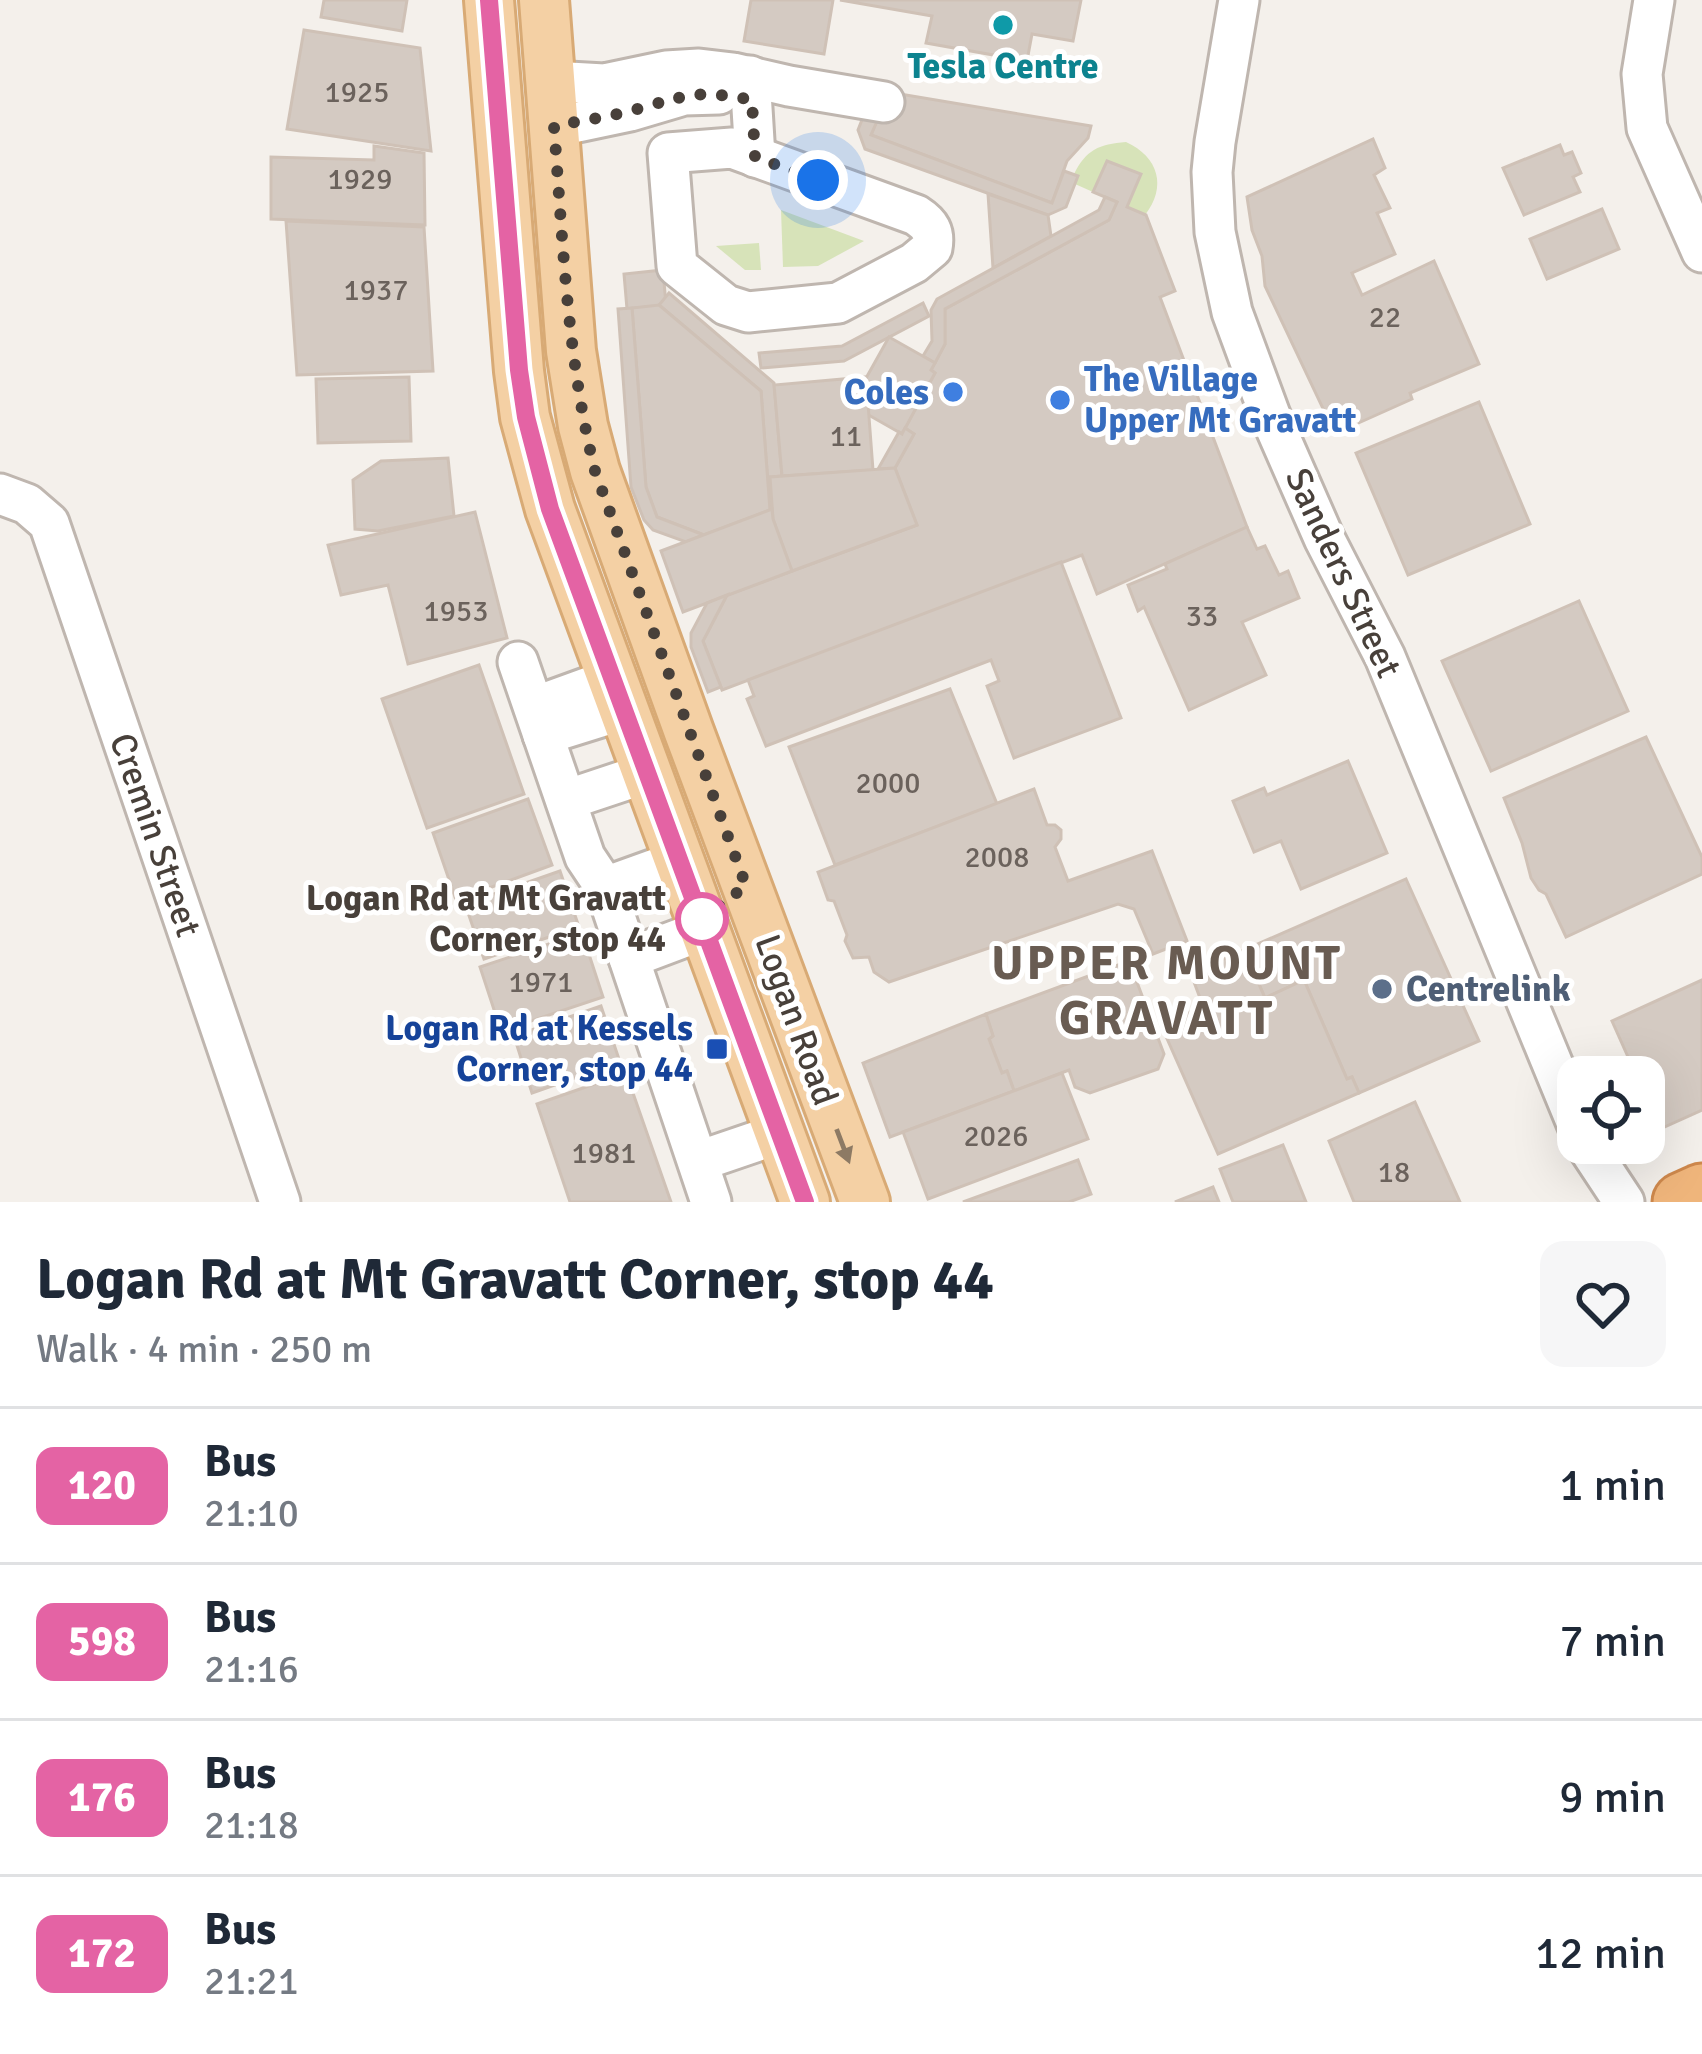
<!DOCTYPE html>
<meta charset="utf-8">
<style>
:root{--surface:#fff;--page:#f6f6f7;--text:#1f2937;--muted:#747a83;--line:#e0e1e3}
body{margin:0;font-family:Signika,sans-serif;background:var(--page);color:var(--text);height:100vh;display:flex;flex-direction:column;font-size:45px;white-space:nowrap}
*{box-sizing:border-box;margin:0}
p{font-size:39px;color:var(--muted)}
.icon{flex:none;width:66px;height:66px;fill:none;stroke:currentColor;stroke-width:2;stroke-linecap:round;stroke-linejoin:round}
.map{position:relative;height:1202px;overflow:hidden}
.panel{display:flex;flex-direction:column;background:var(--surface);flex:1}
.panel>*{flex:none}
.badge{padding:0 24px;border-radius:18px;font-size:42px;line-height:78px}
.controls{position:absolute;left:1557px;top:1056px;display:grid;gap:24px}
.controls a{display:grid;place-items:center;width:108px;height:108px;border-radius:24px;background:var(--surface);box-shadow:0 12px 48px #0002;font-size:60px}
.you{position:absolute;width:60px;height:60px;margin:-30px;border:9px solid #fff;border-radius:50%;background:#1a73e8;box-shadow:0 0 0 18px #1a73e833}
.map>.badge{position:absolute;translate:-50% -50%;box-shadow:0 0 0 6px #fff}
.round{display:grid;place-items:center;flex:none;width:126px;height:126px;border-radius:24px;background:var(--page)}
.overview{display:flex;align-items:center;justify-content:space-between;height:204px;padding:0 36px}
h1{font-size:57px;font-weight:800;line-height:90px}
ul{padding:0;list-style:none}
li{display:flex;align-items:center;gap:36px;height:156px;padding:0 36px;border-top:3px solid var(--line)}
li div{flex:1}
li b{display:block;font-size:45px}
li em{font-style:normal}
li .badge{min-width:132px;font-weight:700;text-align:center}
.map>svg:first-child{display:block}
.green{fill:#d7e3b9}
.building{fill:#d4cac2;stroke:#cfc1b6;stroke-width:3}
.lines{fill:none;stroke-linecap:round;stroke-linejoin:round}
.minor-casing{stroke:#bfb6af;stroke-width:45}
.major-casing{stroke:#d8aa75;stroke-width:54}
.highway-casing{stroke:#ce884c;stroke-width:63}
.minor{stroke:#fff;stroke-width:39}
.major{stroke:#f4d0a4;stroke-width:48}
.highway{stroke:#efb57b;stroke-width:57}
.oneway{fill:#8d7a64}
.line-casing{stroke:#fff;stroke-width:27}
.line{stroke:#e463a4;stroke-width:18}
.walk{stroke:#48403a;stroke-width:12;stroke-dasharray:0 21.6}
.culture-dot{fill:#0f9aa8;stroke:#fff;stroke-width:4.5}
.shop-dot{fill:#3f7fe0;stroke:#fff;stroke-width:4.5}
.stop-dot{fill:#fff;stroke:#e463a4;stroke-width:6}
.service-dot{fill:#5c6f8a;stroke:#fff;stroke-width:4.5}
.transit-dot{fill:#1a4fb4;stroke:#fff;stroke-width:4.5}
.labels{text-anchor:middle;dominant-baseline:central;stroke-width:10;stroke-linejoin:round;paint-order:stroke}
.number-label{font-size:30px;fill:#6b625c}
.culture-label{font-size:36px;font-weight:bold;fill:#0d838f;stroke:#fff}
.shop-label{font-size:36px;font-weight:bold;fill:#366cbe;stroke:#fff;text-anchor:start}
.street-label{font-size:36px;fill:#48403a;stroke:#fff}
.stop-label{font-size:36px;font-weight:bold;fill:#48403a;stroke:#fff;text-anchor:end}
.service-label{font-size:36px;font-weight:bold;fill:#4e5e75;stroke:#fff;text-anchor:start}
.transit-label{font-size:36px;font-weight:bold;fill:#164399;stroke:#fff;text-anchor:end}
.district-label{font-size:48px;font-weight:bold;letter-spacing:3px;fill:#695c52;stroke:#fff}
</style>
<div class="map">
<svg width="1702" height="1202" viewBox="0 0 1702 1202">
<rect width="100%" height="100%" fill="#f4f0eb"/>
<g class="green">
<path d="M 1126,142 C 1159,157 1167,187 1145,215 L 1127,207 L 1141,174 L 1108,161 L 1093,192 L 1075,184 L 1078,176 L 1074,174 C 1086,150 1099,144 1126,142 Z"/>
<polygon points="781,210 864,241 818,266 783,267"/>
<polygon points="759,243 761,270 745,270 716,246"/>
</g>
<g class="building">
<polygon points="324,0 407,0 402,31 321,17"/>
<polygon points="751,0 833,0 824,54 744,41"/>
<polygon points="840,0 1081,0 1073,41 1032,34 1027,61 926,43 932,16"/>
<polygon points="304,30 420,48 431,151 287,129"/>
<polygon points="888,92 1091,126 1088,138 1067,161 1052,203 871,135"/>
<polygon points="867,107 881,112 871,135 1052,203 1064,171 1078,176 1066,207 1048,215 865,149 858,130"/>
<polygon points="1373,139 1385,168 1374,175 1390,208 1377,213 1395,254 1352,273 1362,295 1434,261 1479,364 1410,393 1412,399 1354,425 1349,418 1341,422 1333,411 1326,415 1265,286 1262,256 1252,230 1247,197"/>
<polygon points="1560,145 1564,155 1572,152 1581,173 1573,177 1580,192 1524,215 1503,168"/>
<polygon points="374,146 424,153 425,225 271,219 271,157 374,160"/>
<polygon points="1107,161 1141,174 1127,207 1146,215 1175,291 1160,297 1247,527 1097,594 1082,555 722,690 703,641 727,595 917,525 895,468 914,434 905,428 935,373 931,370 945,344 945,309 1109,220 1117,202 1093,192"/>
<polygon points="988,194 1048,215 1051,236 993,268"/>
<polygon points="1105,197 1117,202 1109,220 945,309 945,344 935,363 923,356 932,341 931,310 937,299 1099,210"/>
<polygon points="1602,209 1619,249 1547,279 1530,239"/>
<polygon points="286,221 424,227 433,371 297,375"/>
<polygon points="663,270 666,305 627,309 624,274"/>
<polygon points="669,293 774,383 782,476 770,477 772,509 770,510 761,391 659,305"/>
<polygon points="923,303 929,316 844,361 761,368 759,353 842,346"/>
<polygon points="659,305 761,391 770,510 704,535 657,517 646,487 632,308"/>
<polygon points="632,308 646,487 657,517 704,535 686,542 653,530 644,520 631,487 618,309"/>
<polygon points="889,337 935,363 931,370 935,373 902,434 851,405"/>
<polygon points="409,377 411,441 318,443 316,379"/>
<polygon points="866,377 873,470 782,476 774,385"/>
<polygon points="1479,402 1530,524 1408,575 1356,453"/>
<polygon points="905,428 914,434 895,468 878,469 899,432 902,434"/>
<polygon points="448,458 454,516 378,531 355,529 353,480 381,461"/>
<polygon points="895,468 917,525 792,571 773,519 770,477"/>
<polygon points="772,509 773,519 792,571 683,612 661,551"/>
<polygon points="475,512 507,638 408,664 388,585 341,595 328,545"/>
<polygon points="1247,527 1257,549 1265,546 1279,575 1288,571 1299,598 1242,622 1266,675 1189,710 1144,607 1138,611 1128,585 1167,569 1165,564"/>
<polygon points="1061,562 1121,718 1014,758 987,686 999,681 991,660 766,746 747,699 754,696 748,680"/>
<polygon points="727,595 703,641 721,687 708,692 691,647 691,633 707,603"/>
<polygon points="1579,601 1628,711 1491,771 1442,661"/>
<polygon points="479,665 524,794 427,828 382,699"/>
<polygon points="950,689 997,804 835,865 789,747"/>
<polygon points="1646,737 1702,857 1702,874 1566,937 1546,894 1539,890 1531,878 1522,843 1504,798"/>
<polygon points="1348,761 1387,853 1301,889 1281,841 1254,852 1233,801 1264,788 1267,795"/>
<polygon points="1034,789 1047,825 1055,825 1061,830 1061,839 1055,847 1068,881 1152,851 1187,941 1153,954 1134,909 1118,904 889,982 874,972 869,957 853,958 845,941 847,935 834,901 828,900 818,872"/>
<polygon points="528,799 552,865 456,900 433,833"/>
<polygon points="560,871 579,927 484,959 465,904"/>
<polygon points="1406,879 1479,1041 1359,1093 1352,1077 1347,1079 1304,980 1265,998 1244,950"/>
<polygon points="582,933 603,997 501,1031 480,967"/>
<polygon points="1244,950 1265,998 1304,980 1347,1079 1352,1077 1359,1093 1218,1154 1161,1025 1203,1006 1191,974"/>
<polygon points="1129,961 1164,1054 1158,1069 1090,1093 1075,1087 1069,1070 1014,1091 1007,1071 1002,1073 989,1039 993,1036 986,1014"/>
<polygon points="1702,980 1702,1110 1660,1129 1644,1092 1644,1077 1637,1077 1612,1021"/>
<polygon points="601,1006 620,1062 532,1093 514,1036"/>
<polygon points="986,1014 993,1036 989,1039 1002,1073 1007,1071 1014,1091 890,1137 863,1063"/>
<polygon points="626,1073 671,1202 570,1202 537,1104"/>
<polygon points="1062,1073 1088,1139 928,1199 903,1132"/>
<polygon points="1415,1102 1460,1202 1354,1202 1329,1141"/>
<polygon points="1283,1145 1306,1202 1233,1202 1220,1169"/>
<polygon points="1078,1160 1091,1194 1069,1202 963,1202"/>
<polygon points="1213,1187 1219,1202 1175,1202"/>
</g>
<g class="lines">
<defs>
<g id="minor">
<polyline points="1239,0 1215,142 1212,172 1215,232 1232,312 1270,415 1324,538 1385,657 1578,1126"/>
<polyline points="1654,0 1642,74 1647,128 1702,252"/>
<polyline points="750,76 755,157"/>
<polyline points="551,81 604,84 666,71 699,69 733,73 789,86 884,102"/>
<polyline points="554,127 630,111 684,95 719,94"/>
<path d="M 732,148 L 916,215 C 930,224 935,232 932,248 L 914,263 L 838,303 L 748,312 L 726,305 L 677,266 L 668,153 Z"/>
<polyline points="0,494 27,504 49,523 280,1202"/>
<polyline points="518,662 585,857 605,887 711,1202"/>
<polyline points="534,707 611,679"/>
<polyline points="543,735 623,710"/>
<polyline points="566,800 647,773"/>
<polyline points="605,887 680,860"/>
<polyline points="629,958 706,929"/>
<polyline points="1585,1143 1624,1202"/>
<polyline points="699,1161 781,1133"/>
</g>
<g id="major">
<polyline points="489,0 519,371 525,417 550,509 805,1202"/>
<polyline points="544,0 571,351 583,426 595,471 689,732 865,1202"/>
</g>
<polyline id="highway" points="1682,1202 1702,1193"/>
</defs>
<use href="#minor" class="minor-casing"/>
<use href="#major" class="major-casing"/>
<use href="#highway" class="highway-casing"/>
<use href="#minor" class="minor"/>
<use href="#major" class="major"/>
<use href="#highway" class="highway"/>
</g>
<defs><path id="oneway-solid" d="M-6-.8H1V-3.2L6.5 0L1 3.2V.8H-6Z" transform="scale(3)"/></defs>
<use class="oneway" href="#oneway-solid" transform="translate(843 1146) rotate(69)"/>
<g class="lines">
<defs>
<polyline id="line" points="489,0 519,370 526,417 550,509 805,1202"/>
</defs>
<use href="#line" class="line-casing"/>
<use href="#line" class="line"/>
<path class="walk" d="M 702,919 L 746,886 L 595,471 C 567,358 563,242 554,127 C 579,120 605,118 630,111 C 683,97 694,88 752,100 L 755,157 L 818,180"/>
</g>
<circle class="culture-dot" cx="1003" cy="25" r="12"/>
<g class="shop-dot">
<circle cx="953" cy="392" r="12"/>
<circle cx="1060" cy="400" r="12"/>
</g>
<circle class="stop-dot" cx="702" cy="919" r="24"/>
<circle class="service-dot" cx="1382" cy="989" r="12"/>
<rect class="transit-dot" x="705" y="1037" width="24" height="24" rx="6"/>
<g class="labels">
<g class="number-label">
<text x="357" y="92">1925</text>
<text x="360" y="179">1929</text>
<text x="376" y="290">1937</text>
<text x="1385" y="317">22</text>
<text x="846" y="436">11</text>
<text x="456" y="611">1953</text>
<text x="1202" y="616">33</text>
<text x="888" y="783">2000</text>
<text x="997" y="857">2008</text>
<text x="541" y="982">1971</text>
<text x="996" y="1136">2026</text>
<text x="604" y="1153">1981</text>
<text x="1394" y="1172">18</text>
</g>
<g class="culture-label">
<text x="1003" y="66">Tesla Centre</text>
</g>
<g class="shop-label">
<text x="1084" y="379">The Village<tspan x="1084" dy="41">Upper Mt Gravatt</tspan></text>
<text x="929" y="392" text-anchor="end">Coles</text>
</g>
<g class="street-label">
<text transform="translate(1343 573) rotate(65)">Sanders Street</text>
<text transform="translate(155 835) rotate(71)">Cremin Street</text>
<text transform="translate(796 1020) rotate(70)">Logan Road</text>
</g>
<g class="stop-label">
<text x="666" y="898">Logan Rd at Mt Gravatt<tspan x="666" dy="41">Corner, stop 44</tspan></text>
</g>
<g class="service-label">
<text x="1406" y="989">Centrelink</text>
</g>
<g class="transit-label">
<text x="693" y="1028">Logan Rd at Kessels<tspan x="693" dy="41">Corner, stop 44</tspan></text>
</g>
<g class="district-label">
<text x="1167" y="963">UPPER MOUNT<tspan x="1167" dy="55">GRAVATT</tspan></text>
</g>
</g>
</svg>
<div class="controls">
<a><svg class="icon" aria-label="locate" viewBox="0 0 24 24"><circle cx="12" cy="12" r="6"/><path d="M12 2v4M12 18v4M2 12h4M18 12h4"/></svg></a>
</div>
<div class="you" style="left:818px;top:180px"></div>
</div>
<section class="panel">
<div class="overview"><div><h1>Logan Rd at Mt Gravatt Corner, stop 44</h1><p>Walk · 4 min · 250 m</p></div><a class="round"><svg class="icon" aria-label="heart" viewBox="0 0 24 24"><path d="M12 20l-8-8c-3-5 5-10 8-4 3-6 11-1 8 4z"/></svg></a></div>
<ul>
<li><span class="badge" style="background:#e463a4;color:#fff">120</span><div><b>Bus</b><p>21:10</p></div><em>1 min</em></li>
<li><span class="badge" style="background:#e463a4;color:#fff">598</span><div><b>Bus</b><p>21:16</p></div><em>7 min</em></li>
<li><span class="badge" style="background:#e463a4;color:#fff">176</span><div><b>Bus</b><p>21:18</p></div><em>9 min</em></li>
<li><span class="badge" style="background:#e463a4;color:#fff">172</span><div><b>Bus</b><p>21:21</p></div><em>12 min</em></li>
</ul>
</section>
